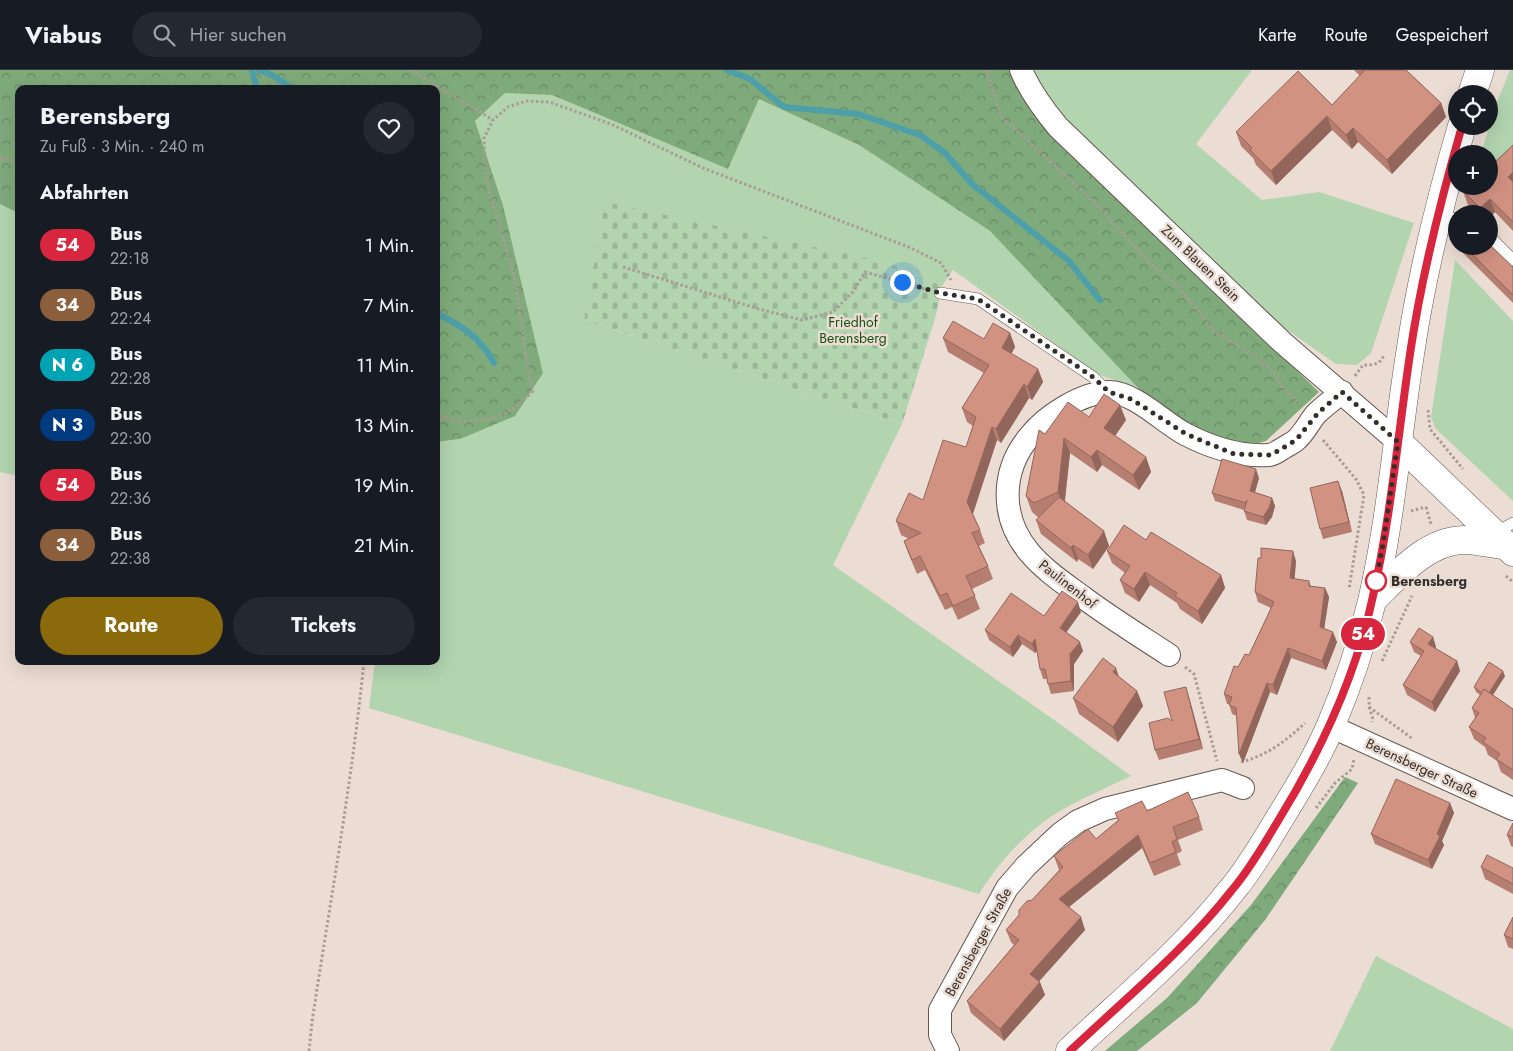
<!DOCTYPE html>
<html lang="de">
<meta charset="utf-8">
<style>
:root{--surface:#171b24;--page:#242831;--text:#f1f3f6;--muted:#9ea1a6;--line:#363941;--accent:#8a6a0a}
body{margin:0;font-family:Jost,sans-serif;background:var(--page);color:var(--text);height:100vh;display:flex;flex-direction:column;font-size:19px;white-space:nowrap}
*{box-sizing:border-box;margin:0}
p{font-size:16px;color:var(--muted)}
.icon{flex:none;width:28px;height:28px;fill:none;stroke:currentColor;stroke-width:2;stroke-linecap:round;stroke-linejoin:round}
.map{position:relative;flex:1;overflow:hidden}
.details{position:absolute;left:15px;top:15px;width:425px;height:580px;display:flex;flex-direction:column;background:var(--surface);border-radius:10px;box-shadow:0 5px 20px #0002}
.details>*{flex:none}
.badge{padding:0 10px;border-radius:16px;font-size:18px;line-height:32px}
.fabs{position:absolute;left:1448px;top:15px;display:grid;gap:10px}
.fabs a{display:grid;place-items:center;width:50px;height:50px;border-radius:50%;background:var(--surface);box-shadow:0 5px 20px #0002;font-size:25px}
.you{position:absolute;width:25px;height:25px;margin:-12px;border:4px solid #fff;border-radius:50%;background:#1a73e8;box-shadow:0 0 0 8px #1a73e833}
.map>.badge{position:absolute;translate:-50% -50%;box-shadow:0 0 0 2px #fff}
h2{padding:0 25px;font-size:19px;line-height:45px}
.round{display:grid;place-items:center;flex:none;width:52px;height:52px;border-radius:26px;background:var(--page)}
.summary{display:flex;align-items:center;justify-content:space-between;height:85px;padding:0 25px}
h1{font-size:24px;font-weight:700;line-height:38px}
.cta{display:flex;gap:10px;margin-top:auto;padding:10px 25px}
.cta a{flex:1;height:58px;border-radius:30px;background:var(--accent);color:#fff;font-size:20px;font-weight:700;line-height:58px;text-align:center}
.cta a+a{background:var(--page);color:var(--text)}
ul{padding:0;list-style:none}
li{display:flex;align-items:center;gap:15px;height:60px;padding:0 25px}
li div{flex:1}
li b{display:block;font-size:19px}
li em{font-style:normal}
li .badge{min-width:55px;font-weight:700;text-align:center}
header{display:flex;align-items:center;gap:30px;box-sizing:border-box;height:70px;padding:0 25px;background:var(--surface);border-bottom:1px solid var(--line)}
header strong{font-size:24px}
nav{display:flex;gap:28px;margin-inline-start:auto;font-size:18px}
.search{width:350px;height:45px;background:var(--page);display:flex;align-items:center;gap:12px;box-sizing:border-box;padding:0 18px;border-radius:28px;color:var(--muted);font-size:19px}
.map>svg:first-child{display:block}
.green{fill:#b2d4af}
.forest{fill:url(#forest-crowns)}
.cemetery{fill:url(#cemetery-stones)}
.lines{fill:none;stroke-linecap:round;stroke-linejoin:round}
.stream{stroke:#4d9faa;stroke-width:6}
.lane-casing{stroke:#64574f;stroke-width:12}
.street-casing{stroke:#64574f;stroke-width:24}
.secondary-casing{stroke:#64574f;stroke-width:29}
.path{stroke:#a89c95;stroke-width:3;stroke-dasharray:2.5 2.5;stroke-linecap:butt}
.lane{stroke:#fff;stroke-width:11}
.street{stroke:#fff;stroke-width:22}
.secondary{stroke:#fff;stroke-width:28}
.wall{fill:#b57e70}
.shaded-wall{fill:#93665b}
.building{fill:#d29282;stroke:#93665b}
.line-casing{stroke:#fff;stroke-width:11}
.line{stroke:#d7263d;stroke-width:8}
.walk{stroke:#332e2a;stroke-width:5;stroke-dasharray:0 9}
.stop-dot{fill:#fff;stroke:#d7263d;stroke-width:2.5}
.labels{text-anchor:middle;dominant-baseline:central;stroke-width:5;stroke-linejoin:round;paint-order:stroke}
.street-label{font-size:14px;fill:#332e2a;stroke:#ecddd4}
.park-label{font-size:14px;fill:#165112;stroke:#ecddd4}
.stop-label{font-size:14px;font-weight:bold;fill:#332e2a;stroke:#ecddd4;text-anchor:start}
</style>
<header>
<strong>Viabus</strong>
<div class="search"><svg class="icon" aria-label="search" viewBox="0 0 24 24"><circle cx="10" cy="10" r="6"/><path d="M15 15l6 6"/></svg>Hier suchen</div>
<nav><a>Karte</a><a>Route</a><a>Gespeichert</a></nav>
</header>
<div class="map">
<svg width="1513" height="981" viewBox="0 0 1513 981">
<defs>
<pattern id="forest-crowns" width="20" height="18" patternUnits="userSpaceOnUse" patternTransform="scale(1.25)"><rect width="20" height="18" fill="#7faa7b"/><path d="M2 6a3 3 0 1 1 6 0M12 15a3 3 0 1 1 6 0" fill="none" stroke="#698b65"/></pattern>
<pattern id="cemetery-stones" width="16" height="16" patternUnits="userSpaceOnUse" patternTransform="scale(1.25)"><rect width="16" height="16" fill="#b2d4af"/><path d="M2 7V4a2 2 0 0 1 4 0v3zM10 15v-3a2 2 0 0 1 4 0v3z" fill="#9ab697"/></pattern>
</defs>
<rect width="100%" height="100%" fill="#ecddd4"/>
<g class="green">
<polygon points="1030,0 1252,0 1196,74 1262,130 1319,122 1414,153 1371,283 1357,295 1336,294 1280,255 1049,34"/>
<polygon points="1510,0 1513,0 1513,92 1489,113 1489,84 1481,84 1495,37"/>
<path d="M 505,23 L 552,25 L 728,99 L 759,29 L 859,75 L 990,161 L 1137,317 L 1099,305 L 953,200 L 942,216 L 885,192 L 584,250 L 902,354 L 833,495 L 1057,652 L 1131,706 C 1104,719 1077,730 1052,746 C 1023,765 997,795 979,824 L 369,638 L 375,591 L 436,591 L 436,372 L 460,369 L 543,303 L 503,135 L 475,51 Z"/>
<polygon points="0,134 16,142 19,145 19,406 0,402"/>
<polygon points="1455,190 1513,251 1513,431 1435,358 1431,347"/>
<polygon points="1376,886 1513,959 1513,981 1330,981"/>
</g>
<g class="forest">
<polygon points="0,0 1011,0 1044,55 1319,322 1266,371 1247,376 1205,364 1172,344 1137,317 990,161 859,75 759,29 728,99 552,25 505,23 475,51 503,135 543,303 515,346 460,369 436,372 436,19 19,19 19,145 16,142 0,134"/>
<polygon points="1345,707 1358,713 1265,850 1197,933 1137,981 1105,981 1167,928 1251,835"/>
</g>
<polygon class="cemetery" points="605,132 885,192 942,216 936,245 902,354 584,250"/>
<g class="lines">
<g class="stream">
<polyline points="252,0 257,19"/>
<polyline points="259,0 272,5 293,19"/>
<polyline points="727,0 750,9 784,37 858,44 920,65 945,83 972,114 1069,191 1100,230"/>
<path d="M 436,243 C 462,256 480,267 494,293"/>
</g>
<defs>
<g id="lane">
<polyline points="1439,145 1456,149"/>
<polyline points="1489,166 1513,190"/>
<polyline points="940,223 978,229 1093,307 1108,322"/>
<polyline points="1494,464 1513,453"/>
</g>
<g id="street">
<path d="M 1021,0 C 1030,21 1043,39 1058,57 L 1282,272 L 1398,372"/>
<path d="M 1169,585 C 1140,566 1111,548 1084,528 C 1065,514 1044,500 1029,482 C 1000,447 1001,401 1029,367 C 1045,346 1082,322 1110,322 C 1135,323 1163,352 1185,364 C 1210,377 1240,387 1269,385 C 1273,385 1278,381 1282,379 C 1286,376 1291,374 1295,371 C 1304,364 1309,352 1316,344 C 1324,336 1334,329 1342,322"/>
<polyline points="1330,656 1513,739"/>
<polyline points="948,981 940,965 940,940 1007,818 1026,796 1060,764 1078,751 1105,739 1222,710 1243,718"/>
</g>
<g id="secondary">
<polyline points="1472,24 1480,0"/>
<polyline points="1398,372 1513,482"/>
<path d="M 1373,529 C 1398,505 1426,471 1463,470 C 1477,470 1492,474 1506,475"/>
<path d="M 1070,981 C 1125,929 1185,880 1232,820 C 1250,799 1264,774 1278,751 C 1297,720 1317,688 1331,655 C 1348,615 1362,573 1372,531 C 1391,450 1397,367 1410,284 C 1421,208 1440,131 1462,56"/>
</g>
</defs>
<use href="#lane" class="lane-casing"/>
<use href="#street" class="street-casing"/>
<use href="#secondary" class="secondary-casing"/>
<g class="path">
<polyline points="411,0 493,50"/>
<polyline points="986,0 1001,46 1095,133 1152,195 1178,216 1214,261 1258,288 1274,303 1283,318 1298,332"/>
<polyline points="0,88 19,92"/>
<polyline points="623,197 759,239 802,250 833,242 853,222 865,202 925,219"/>
<path d="M 1355,306 L 1363,295 C 1373,295 1380,295 1384,285"/>
<polyline points="1428,340 1430,359 1463,399"/>
<polyline points="436,344 463,352 495,348 516,337 533,321 529,305 515,210 486,109 484,68 493,50 508,37 526,31 549,32 611,54 703,98 911,178 941,193 951,210"/>
<polyline points="436,360 444,346"/>
<polyline points="1323,370 1356,409 1364,425 1349,519"/>
<polyline points="1426,437 1431,454"/>
<polyline points="1411,441 1426,437"/>
<polyline points="1506,506 1513,512"/>
<polyline points="1382,591 1412,526"/>
<polyline points="1185,597 1194,604 1217,691"/>
<polyline points="1369,627 1369,637 1373,649 1372,652"/>
<polyline points="1369,637 1413,669"/>
<path d="M 1241,692 C 1266,686 1286,671 1305,653"/>
<polyline points="1316,738 1335,713 1352,699 1354,689"/>
<path d="M 309,981 L 312,952 C 330,832 352,712 364,591"/>
</g>
<use href="#lane" class="lane"/>
<use href="#street" class="street"/>
<use href="#secondary" class="secondary"/>
</g>
<g class="wall">
<polygon points="1354,0 1406,0 1441,33 1446,47 1392,104 1358,72 1352,79 1332,60 1276,115 1256,95 1253,88 1241,76 1236,62 1332,35 1360,6"/>
<polygon points="1513,75 1513,161 1495,142 1489,149 1489,144 1477,144 1468,135 1463,121"/>
<polygon points="1458,176 1489,176 1513,197 1513,233 1458,178"/>
<polygon points="1010,263 1015,277 1011,284 1038,299 1043,312 1032,330 1029,328 1001,373 997,370 973,444 980,460 985,473 979,476 988,496 993,509 972,519 980,539 958,550 952,537 945,540 925,500 917,504 909,485 904,471 909,469 901,465 896,451 923,430 966,377 973,356 967,352 962,338 984,303 948,282 943,268 984,269"/>
<polygon points="1089,347 1126,350 1115,366 1146,387 1151,402 1139,420 1102,395 1097,402 1070,383 1065,431 1104,461 1109,476 1093,499 1078,489 1077,492 1041,464 1036,450 1039,448 1032,442 1026,426 1045,364"/>
<polygon points="1259,408 1255,422 1272,428 1275,436 1272,447 1266,455 1247,450 1244,441 1244,440 1215,431 1212,423"/>
<polygon points="1342,421 1352,462 1323,469 1320,459"/>
<polygon points="1146,470 1221,505 1225,518 1202,554 1180,539 1177,533 1150,515 1139,532 1125,523 1120,510 1125,503 1112,493 1107,481"/>
<polygon points="1296,491 1294,509 1309,511 1311,516 1325,518 1329,527 1324,559 1337,572 1326,600 1291,588 1277,625 1270,622 1243,693 1237,646 1232,644 1229,634 1227,634 1224,624 1238,597 1249,585 1271,538 1258,532 1255,522"/>
<polygon points="1081,542 1066,562 1083,581 1074,594 1074,621 1051,624 1048,614 1047,609 1043,609 1040,599 1037,581 1035,583 1022,574 1013,587 989,570 985,560 1044,546"/>
<polygon points="1433,567 1436,577 1435,578 1457,591 1460,601 1435,642 1407,625 1403,615 1421,586 1414,582 1410,572"/>
<polygon points="1505,606 1493,625 1513,639 1513,710 1501,702 1497,691 1488,685 1485,677 1474,669 1469,657 1475,648 1472,638 1480,625 1476,622 1474,617"/>
<polygon points="1119,607 1137,621 1143,636 1118,672 1079,644 1073,628"/>
<polygon points="1189,627 1203,679 1159,690 1155,680 1172,651"/>
<polygon points="1450,733 1454,743 1442,771 1444,775 1432,799 1375,774 1371,764"/>
<polygon points="1147,741 1199,747 1203,760 1178,770 1182,781 1177,784 1181,795 1154,806 1142,778 1069,837 1085,860 1039,911 1045,925 1004,971 971,943 967,931 1014,875 1011,872 1006,860 1032,830 1059,800 1054,786 1096,769 1118,750 1115,743"/>
<polygon points="1513,753 1513,777 1511,776 1507,765"/>
<polygon points="1481,797 1513,798 1513,824 1485,809"/>
<polygon points="1513,847 1513,879 1508,877 1504,865"/>
</g>
<g class="shaded-wall">
<polygon points="1441,33 1446,47 1392,104 1387,90"/>
<polygon points="1327,46 1332,60 1276,115 1271,101"/>
<polygon points="1353,58 1358,72 1352,79 1346,65"/>
<polygon points="1513,102 1513,120 1508,107"/>
<polygon points="1490,129 1495,142 1489,149 1489,144 1482,144 1480,138"/>
<polygon points="1010,263 1015,277 1007,292 1002,278"/>
<polygon points="1038,299 1043,312 1032,330 1027,317"/>
<polygon points="1024,314 1029,328 1001,373 996,359"/>
<polygon points="1120,335 1126,350 1110,373 1104,358"/>
<polygon points="992,357 997,370 972,446 967,432"/>
<polygon points="1064,368 1070,383 1064,437 1058,422"/>
<polygon points="1097,380 1102,395 1097,402 1091,387"/>
<polygon points="1146,387 1151,402 1139,420 1133,405"/>
<polygon points="1256,399 1259,408 1253,429 1250,421"/>
<polygon points="1338,411 1342,421 1352,462 1349,452"/>
<polygon points="1272,428 1275,436 1272,447 1266,455 1263,447"/>
<polygon points="1104,461 1109,476 1093,499 1088,485"/>
<polygon points="1073,475 1078,489 1077,492 1071,478"/>
<polygon points="1293,481 1296,491 1294,518 1290,508"/>
<polygon points="1145,502 1150,515 1139,532 1134,519"/>
<polygon points="1221,505 1225,518 1202,554 1198,541"/>
<polygon points="1325,518 1329,527 1323,566 1320,557"/>
<polygon points="1078,532 1081,542 1063,567 1060,558"/>
<polygon points="1333,562 1337,572 1326,600 1322,591"/>
<polygon points="1018,565 1022,574 1013,587 1010,577"/>
<polygon points="1433,567 1436,577 1432,584 1428,574"/>
<polygon points="1035,569 1039,579 1035,583 1032,574"/>
<polygon points="1080,572 1083,581 1074,594 1074,621 1071,611 1070,584"/>
<polygon points="1288,578 1291,588 1277,625 1273,615"/>
<polygon points="1457,591 1460,601 1435,642 1432,632"/>
<polygon points="1116,598 1121,613 1113,602"/>
<polygon points="1503,601 1505,606 1489,631 1487,626"/>
<polygon points="1267,613 1270,622 1243,693 1239,684"/>
<polygon points="1186,617 1189,627 1203,679 1199,669"/>
<polygon points="1137,621 1143,636 1118,672 1113,657"/>
<polygon points="1450,733 1454,743 1442,771 1444,775 1432,799 1428,790 1437,764"/>
<polygon points="1138,765 1142,778 1064,841 1059,829"/>
<polygon points="1081,847 1085,860 1035,916 1030,904"/>
<polygon points="1040,912 1045,925 1004,971 1000,959"/>
</g>
<g class="building">
<polygon points="1363,0 1406,0 1441,33 1387,90 1353,58 1346,65 1327,46 1271,101 1250,80 1252,78 1236,62 1298,1 1332,35 1364,1"/>
<polygon points="1513,75 1513,102 1508,107 1513,112 1513,152 1490,129 1480,138 1463,121 1468,116 1489,116 1489,98"/>
<polygon points="1489,174 1513,197 1513,225 1464,176 1489,176"/>
<polygon points="953,251 984,269 993,253 1010,263 1002,278 1038,299 1027,317 1024,314 996,359 992,357 967,432 980,460 972,463 988,496 966,506 975,526 953,536 947,523 940,526 920,486 912,490 904,471 921,463 896,451 909,423 923,430 943,370 966,377 976,347 962,338 989,295 943,268"/>
<polygon points="1104,324 1120,335 1104,358 1146,387 1133,405 1097,380 1091,387 1064,368 1058,422 1034,433 1026,426 1039,360 1045,364 1068,332 1089,347"/>
<polygon points="1222,389 1256,399 1250,421 1272,428 1269,438 1263,447 1244,441 1247,430 1246,433 1212,423"/>
<polygon points="1338,411 1349,452 1320,459 1310,418"/>
<polygon points="1059,427 1104,461 1088,485 1073,475 1071,478 1036,450"/>
<polygon points="1124,455 1146,470 1151,462 1221,505 1198,541 1175,526 1177,523 1145,502 1134,519 1120,510 1130,496 1107,481"/>
<polygon points="1261,478 1293,481 1290,508 1309,511 1309,516 1325,518 1320,557 1333,562 1322,591 1288,578 1273,615 1267,613 1239,684 1236,638 1229,635 1232,627 1224,624 1234,596 1238,597 1245,584 1249,585 1274,532 1255,522 1258,488 1261,488"/>
<polygon points="1062,521 1078,532 1060,558 1080,572 1070,584 1071,611 1048,614 1045,599 1040,599 1035,569 1032,574 1018,565 1010,577 985,560 1011,523 1044,546"/>
<polygon points="1419,558 1433,567 1428,574 1457,591 1432,632 1403,615 1424,581 1410,572"/>
<polygon points="1103,588 1116,598 1113,602 1137,621 1113,657 1073,628"/>
<polygon points="1489,592 1503,601 1489,623 1484,619 1482,623 1474,617"/>
<polygon points="1186,617 1199,669 1155,680 1149,653 1168,648 1172,651 1164,622"/>
<polygon points="1484,619 1513,639 1513,700 1496,689 1500,684 1483,672 1486,668 1469,657 1479,643 1472,638"/>
<polygon points="1396,709 1450,733 1437,764 1440,766 1428,790 1371,764"/>
<polygon points="1188,722 1199,747 1173,757 1177,769 1172,772 1176,782 1150,793 1138,765 1059,829 1081,847 1030,904 1040,912 1000,959 967,931 1019,870 1006,860 1019,845 1019,840 1027,831 1032,830 1063,797 1054,786 1088,759 1096,769 1119,750 1115,743 1142,731 1147,741"/>
<polygon points="1513,753 1513,767 1507,765"/>
<polygon points="1487,785 1513,798 1513,814 1481,797"/>
<polygon points="1513,847 1513,869 1504,865"/>
</g>
<g class="lines">
<defs>
<path id="line" d="M 1070,981 C 1125,929 1185,880 1232,820 C 1250,799 1264,774 1278,751 C 1321,681 1356,606 1373,526 C 1391,446 1398,365 1410,284 C 1421,209 1441,129 1462,56"/>
</defs>
<use href="#line" class="line-casing"/>
<use href="#line" class="line"/>
<polyline class="walk" points="902,212 940,223 978,229 1093,307 1109,322 1131,329 1186,364 1234,384 1271,385 1296,370 1318,343 1342,322 1398,372 1383,474 1376,511"/>
</g>
<circle class="stop-dot" cx="1376" cy="511" r="10"/>
<g class="labels">
<g class="street-label">
<text transform="translate(1201 193) rotate(44)">Zum Blauen Stein</text>
<text transform="translate(1068 514) rotate(38)">Paulinenhof</text>
<text transform="translate(1422 698) rotate(25)">Berensberger Straße</text>
<text transform="translate(978 872) rotate(-61)">Berensberger Straße</text>
</g>
<g class="park-label">
<text x="853" y="252">Friedhof<tspan x="853" dy="16">Berensberg</tspan></text>
</g>
<g class="stop-label">
<text x="1391" y="511">Berensberg</text>
</g>
</g>
</svg>
<div class="fabs">
<a><svg class="icon" aria-label="locate" viewBox="0 0 24 24"><circle cx="12" cy="12" r="6"/><path d="M12 2v4M12 18v4M2 12h4M18 12h4"/></svg></a>
<a>+</a>
<a>−</a>
</div>
<div class="you" style="left:902px;top:212px"></div>
<b class="badge" style="left:1363px;top:564px;background:#d7263d;color:#fff">54</b>
<section class="details">
<div class="summary"><div><h1>Berensberg</h1><p>Zu Fuß · 3 Min. · 240 m</p></div><a class="round"><svg class="icon" aria-label="heart" viewBox="0 0 24 24"><path d="M12 20l-8-8c-3-5 5-10 8-4 3-6 11-1 8 4z"/></svg></a></div>
<h2>Abfahrten</h2>
<ul>
<li><span class="badge" style="background:#d7263d;color:#fff">54</span><div><b>Bus</b><p>22:18</p></div><em>1 Min.</em></li>
<li><span class="badge" style="background:#8b5e3c;color:#fff">34</span><div><b>Bus</b><p>22:24</p></div><em>7 Min.</em></li>
<li><span class="badge" style="background:#00a3b4;color:#fff">N 6</span><div><b>Bus</b><p>22:28</p></div><em>11 Min.</em></li>
<li><span class="badge" style="background:#003b80;color:#fff">N 3</span><div><b>Bus</b><p>22:30</p></div><em>13 Min.</em></li>
<li><span class="badge" style="background:#d7263d;color:#fff">54</span><div><b>Bus</b><p>22:36</p></div><em>19 Min.</em></li>
<li><span class="badge" style="background:#8b5e3c;color:#fff">34</span><div><b>Bus</b><p>22:38</p></div><em>21 Min.</em></li>
</ul>
<div class="cta"><a>Route</a><a>Tickets</a></div>
</section>
</div>
